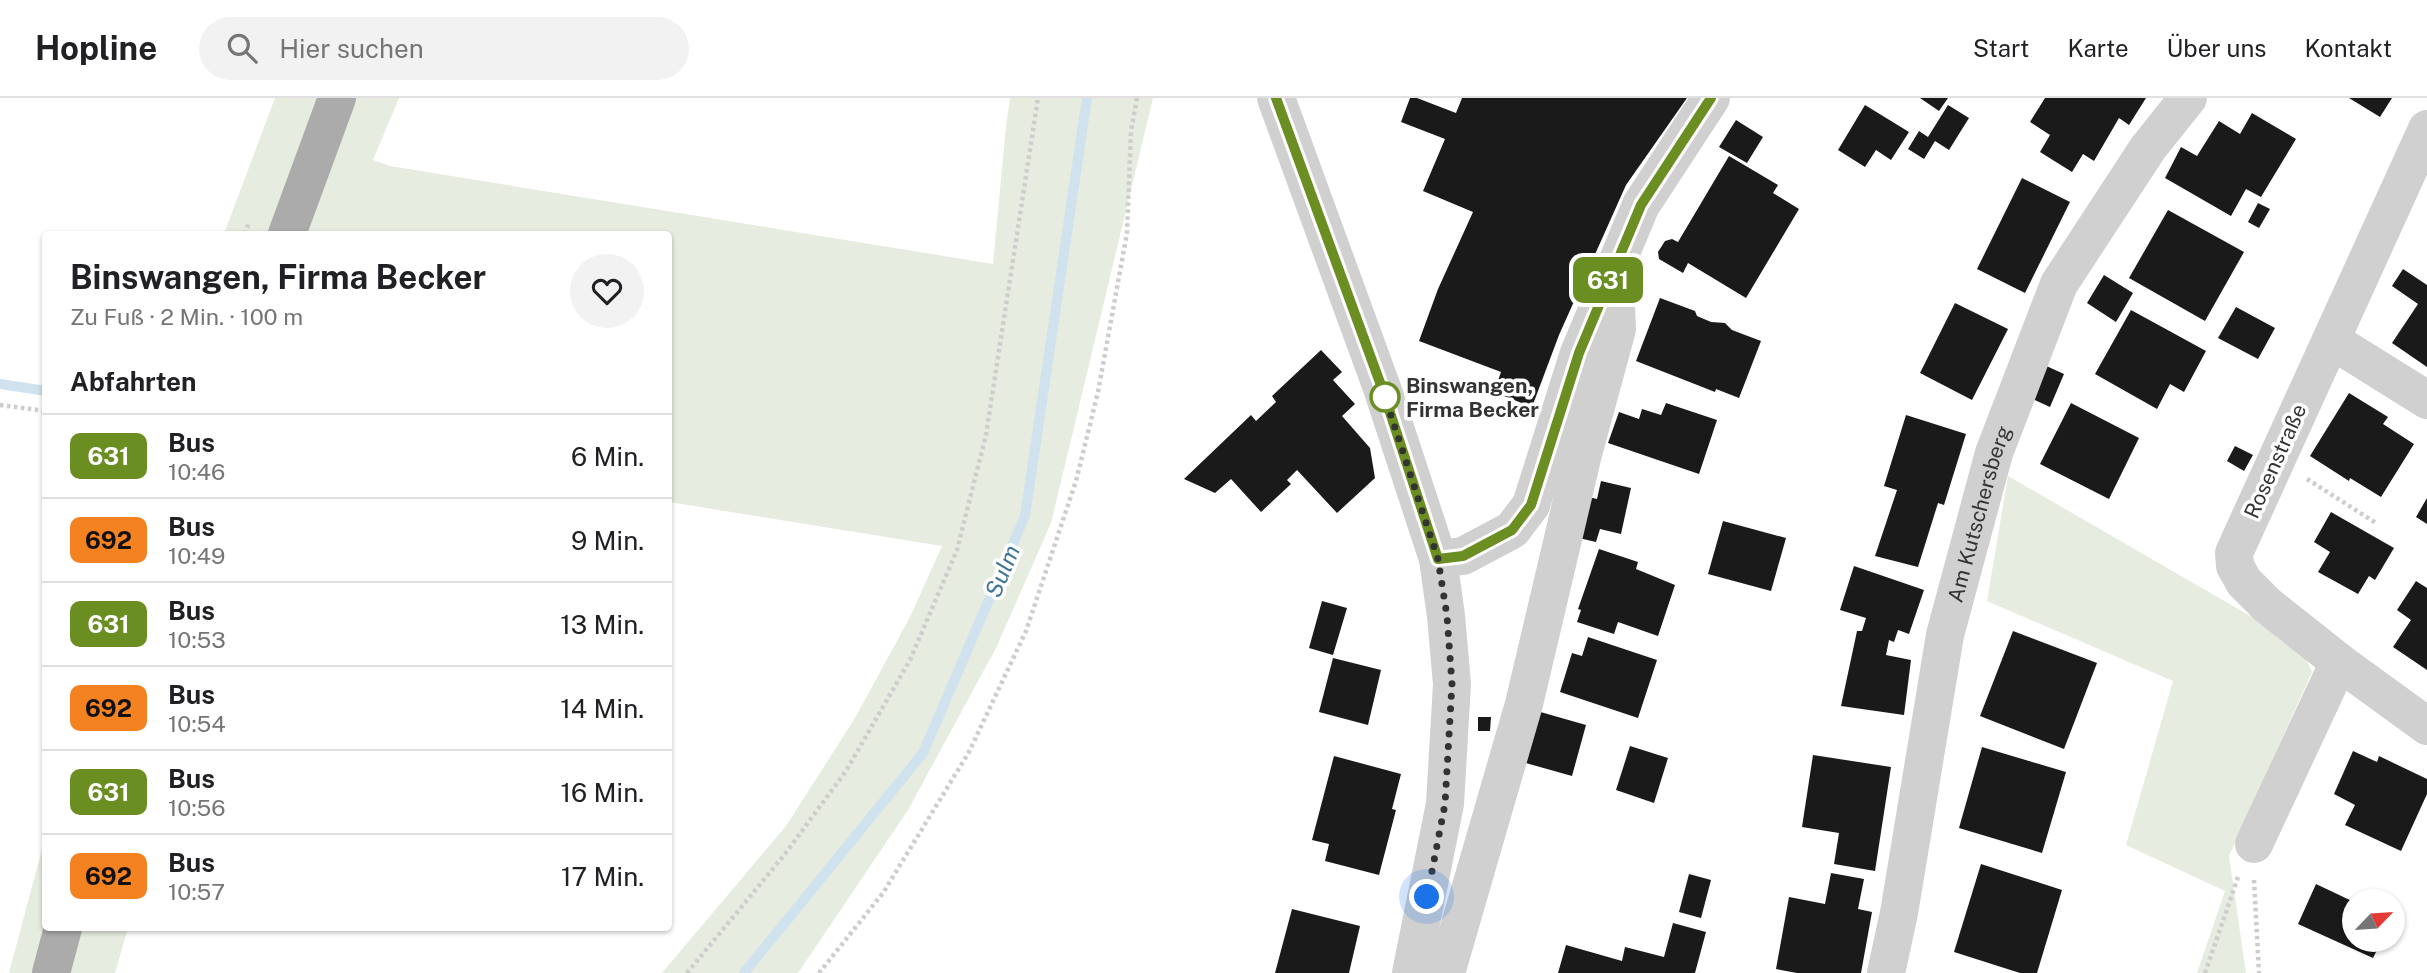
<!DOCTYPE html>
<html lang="de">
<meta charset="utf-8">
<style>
:root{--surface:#fff;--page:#f2f2f2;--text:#202124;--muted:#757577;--line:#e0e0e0}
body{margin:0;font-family:"Public Sans",sans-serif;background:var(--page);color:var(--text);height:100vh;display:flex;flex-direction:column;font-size:26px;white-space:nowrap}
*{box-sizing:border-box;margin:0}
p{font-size:23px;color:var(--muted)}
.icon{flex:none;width:38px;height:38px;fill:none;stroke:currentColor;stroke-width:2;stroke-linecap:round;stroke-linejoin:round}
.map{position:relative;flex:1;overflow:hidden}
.sheet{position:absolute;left:42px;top:133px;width:630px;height:700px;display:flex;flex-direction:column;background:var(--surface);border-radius:7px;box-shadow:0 2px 5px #0004}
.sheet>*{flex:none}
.badge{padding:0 14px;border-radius:10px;font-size:24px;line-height:46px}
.needle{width:46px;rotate:65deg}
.tools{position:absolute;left:2342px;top:791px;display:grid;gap:14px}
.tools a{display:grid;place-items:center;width:63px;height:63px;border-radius:50%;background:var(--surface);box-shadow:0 2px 5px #0004;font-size:35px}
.you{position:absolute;width:35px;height:35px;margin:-18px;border:5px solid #fff;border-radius:50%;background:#1a73e8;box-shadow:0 0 0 10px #1a73e833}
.map>.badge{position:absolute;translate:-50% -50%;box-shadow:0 0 0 4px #fff}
h2{padding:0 28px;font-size:26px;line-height:63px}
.round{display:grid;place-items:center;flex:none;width:74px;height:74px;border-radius:37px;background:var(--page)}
.overview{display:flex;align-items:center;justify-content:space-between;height:119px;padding:0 28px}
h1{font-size:33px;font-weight:700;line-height:52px}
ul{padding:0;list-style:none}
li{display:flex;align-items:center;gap:21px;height:84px;padding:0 28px;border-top:2px solid var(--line)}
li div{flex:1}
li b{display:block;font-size:26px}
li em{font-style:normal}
li .badge{min-width:77px;font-weight:700;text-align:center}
header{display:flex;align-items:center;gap:42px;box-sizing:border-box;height:98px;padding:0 35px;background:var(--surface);border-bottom:2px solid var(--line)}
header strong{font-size:33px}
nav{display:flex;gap:38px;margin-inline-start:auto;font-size:24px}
.search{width:490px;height:63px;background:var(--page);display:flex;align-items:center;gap:18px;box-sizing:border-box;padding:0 24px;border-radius:38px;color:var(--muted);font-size:26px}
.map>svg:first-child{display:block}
.green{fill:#e6ecdf}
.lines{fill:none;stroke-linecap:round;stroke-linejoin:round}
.stream{stroke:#cfe2ee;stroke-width:10}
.building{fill:#1a1a1a}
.path{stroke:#cdcdcd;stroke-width:4.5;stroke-dasharray:3.5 3.5;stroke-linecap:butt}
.minor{stroke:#d0d0d0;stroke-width:38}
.major{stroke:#ababab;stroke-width:38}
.line-casing{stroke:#fff;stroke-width:16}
.line{stroke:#6b8e23;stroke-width:10}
.walk{stroke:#333;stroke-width:7;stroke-dasharray:0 12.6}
.stop-dot{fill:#fff;stroke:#6b8e23;stroke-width:3.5}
.labels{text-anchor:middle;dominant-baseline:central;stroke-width:7;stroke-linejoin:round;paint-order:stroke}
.stop-label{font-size:21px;font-weight:bold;fill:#333;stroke:#fff;text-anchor:start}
.street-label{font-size:21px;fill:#333;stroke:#fff}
.water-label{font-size:23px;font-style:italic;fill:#3f7597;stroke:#fff}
</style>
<header>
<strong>Hopline</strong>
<div class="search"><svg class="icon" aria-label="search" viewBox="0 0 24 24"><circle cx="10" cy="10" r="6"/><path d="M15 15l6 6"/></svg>Hier suchen</div>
<nav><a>Start</a><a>Karte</a><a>Über uns</a><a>Kontakt</a></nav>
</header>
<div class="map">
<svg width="2427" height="875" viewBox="0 0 2427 875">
<rect width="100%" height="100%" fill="#fff"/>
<g class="green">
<polygon points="275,0 399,0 373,62 390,68 993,166 1006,28 1010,0 1153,0 1051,425 996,550 908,712 798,875 662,875 786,728 855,620 910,519 942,448 669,404 668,136 224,136"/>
<polygon points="2008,378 2299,546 2312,574 2229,758 2246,875 2197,875 2225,793 2126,747 2173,583 1987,503"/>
<polygon points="45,740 46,830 128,830 115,875 9,875"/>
</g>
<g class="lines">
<g class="stream">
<polyline points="0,286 46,293"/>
<polyline points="744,875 923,655 1025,418 1087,0"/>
</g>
</g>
<g class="building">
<polygon points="1410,0 1417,0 1456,15 1462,0 1687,0 1626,87 1559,237 1532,309 1494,294 1501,274 1419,243 1438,191 1473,114 1423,93 1445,41 1401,24"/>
<polygon points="1920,0 1948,0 1939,13"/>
<polygon points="2045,0 2146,0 2129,27 2119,20 2094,63 2083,56 2072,74 2040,54 2050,37 2030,24"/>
<polygon points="2349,0 2392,0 2380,19"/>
<polygon points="1865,7 1909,34 1891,62 1876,52 1865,69 1838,52"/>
<polygon points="1948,7 1969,20 1949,52 1935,43 1924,61 1908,51 1919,33 1928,39"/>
<polygon points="2252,15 2296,41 2261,99 2246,91 2231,118 2165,80 2181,49 2197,58 2219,23 2240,36"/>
<polygon points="1736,22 1763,39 1747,65 1719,49"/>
<polygon points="1729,58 1778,87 1773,95 1799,111 1746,200 1688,165 1683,175 1659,161 1658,154 1665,143 1672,141 1678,144"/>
<polygon points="2022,80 2070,104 2025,195 1977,171"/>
<polygon points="2258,105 2270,111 2259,130 2248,124"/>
<polygon points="2168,112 2244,154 2205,223 2129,180"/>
<polygon points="2403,171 2427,187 2427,269 2392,245 2418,206 2392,188"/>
<polygon points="2104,177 2133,195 2116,224 2087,205"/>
<polygon points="1660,200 1695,213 1697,218 1711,224 1725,225 1732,232 1761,243 1739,300 1716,291 1715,294 1636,263"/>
<polygon points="1955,205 2008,231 1972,302 1920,275"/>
<polygon points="2236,209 2275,230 2258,261 2218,240"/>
<polygon points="2131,212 2206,253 2184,294 2170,286 2157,311 2095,276"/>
<polygon points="1321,252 1342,274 1333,282 1355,306 1342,318 1370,350 1375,380 1337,415 1297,372 1287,382 1291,386 1261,414 1231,381 1215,395 1184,381 1251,317 1256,323 1276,304 1272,298"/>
<polygon points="2042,266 2064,276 2050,309 2028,299"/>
<polygon points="2349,295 2388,319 2383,326 2414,346 2381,399 2350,380 2349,383 2310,358"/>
<polygon points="1666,305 1717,322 1699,376 1608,345 1619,314 1639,321 1642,311 1661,317"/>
<polygon points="2071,305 2139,340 2109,401 2040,366"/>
<polygon points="1906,317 1966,336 1944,407 1938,405 1918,469 1875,458 1897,392 1884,388"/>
<polygon points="2235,348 2253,357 2244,373 2227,363"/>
<polygon points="1601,383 1631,390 1621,436 1600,431 1596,444 1570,438 1579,397 1597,401"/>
<polygon points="2427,400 2427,426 2416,419"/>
<polygon points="2331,414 2394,450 2375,482 2369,478 2358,496 2318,474 2330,454 2314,444"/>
<polygon points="1723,423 1786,440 1771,493 1708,476"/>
<polygon points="1599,451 1638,464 1636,471 1675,487 1658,538 1618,524 1614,536 1577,524 1581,512 1578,511"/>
<polygon points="1854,468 1924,492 1909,536 1898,532 1894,544 1889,542 1886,557 1911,562 1904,617 1841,608 1857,533 1862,533 1866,520 1840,512"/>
<polygon points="2416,483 2427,490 2427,572 2393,549 2411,522 2397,512"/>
<polygon points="1322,503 1347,510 1333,557 1309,550"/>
<polygon points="2013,533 2097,565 2064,651 1980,618"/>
<polygon points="1588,539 1657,562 1638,620 1560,594 1572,555 1582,558"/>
<polygon points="1333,560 1381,572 1368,627 1319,614"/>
<polygon points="1537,613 1586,627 1572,678 1522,664"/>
<polygon points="1478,619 1491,619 1490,633 1478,633"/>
<polygon points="1630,648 1668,660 1654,705 1616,692"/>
<polygon points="1982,649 2066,674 2042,755 1959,730"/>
<polygon points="2353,653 2377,664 2379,658 2427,681 2427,696 2401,753 2345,727 2355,707 2334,696"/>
<polygon points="1813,657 1891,669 1875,773 1834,766 1839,735 1802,729"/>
<polygon points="1334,658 1401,676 1392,711 1396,712 1379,777 1325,763 1329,746 1312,742"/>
<polygon points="1981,766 2062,792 2037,875 2020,875 1954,854"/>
<polygon points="1831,775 1864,781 1858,811 1872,814 1861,875 1797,875 1776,871 1789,799 1825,806"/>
<polygon points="1689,776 1711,782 1701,820 1679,814"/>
<polygon points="2316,786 2354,804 2354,842 2382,842 2373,860 2298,826"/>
<polygon points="1292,811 1360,828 1349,875 1275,875"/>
<polygon points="1673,825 1706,834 1695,875 1558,875 1566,847 1622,863 1625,849 1664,859"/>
</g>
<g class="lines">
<g class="path">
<polyline points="244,136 249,125"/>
<polyline points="0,307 46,313"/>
<polyline points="2307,381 2376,425"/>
<polyline points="2254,782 2259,875"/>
<polyline points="687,875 785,756 846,673 910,562 957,452 986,337 1038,0"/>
<polyline points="819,875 883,795 969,654 1026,533 1076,383 1098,294 1127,135 1131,33 1137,0"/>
<polyline points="2205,875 2238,779"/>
</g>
<g class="minor">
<polyline points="1276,0 1382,290 1438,461 1446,518 1452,586 1445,706 1411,875"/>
<polyline points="2427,31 2234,455 2235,468 2244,484 2267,507 2339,564 2427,628"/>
<polyline points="2331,242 2427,302"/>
<polyline points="1438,461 1463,458 1512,432 1531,407 1579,255 1641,107 1711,0"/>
<polyline points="2254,746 2339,564"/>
<polyline points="1446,875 1524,606 1583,356 1617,231 1616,210 1606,189"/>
<path id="s1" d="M 1886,875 L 1899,815 L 1945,537 L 1994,355 L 2059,186 L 2148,50 L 2188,0"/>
</g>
<g class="major">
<polyline points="287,136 337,0"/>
<polyline points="51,875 63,830"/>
</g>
</g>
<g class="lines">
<defs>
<polyline id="line" points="1276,0 1382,290 1438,461 1463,458 1512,432 1531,407 1579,255 1641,107 1711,0"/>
</defs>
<use href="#line" class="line-casing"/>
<use href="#line" class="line"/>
<polyline class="walk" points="1385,299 1382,290 1438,461 1447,518 1452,586 1445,706 1427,799"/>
</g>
<circle class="stop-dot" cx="1385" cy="299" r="14"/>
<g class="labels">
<g class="stop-label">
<text x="1406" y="287">Binswangen,<tspan x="1406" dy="24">Firma Becker</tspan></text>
</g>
<g class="street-label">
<text transform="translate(2275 363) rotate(-66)">Rosenstraße</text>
<text stroke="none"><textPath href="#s1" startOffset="469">Am Kutschersberg</textPath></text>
</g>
<g class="water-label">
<text transform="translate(1002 473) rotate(-67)">Sulm</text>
</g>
</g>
</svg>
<div class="tools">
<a><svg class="needle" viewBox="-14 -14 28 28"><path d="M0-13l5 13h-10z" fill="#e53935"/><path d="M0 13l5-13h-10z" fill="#757577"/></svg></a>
</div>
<div class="you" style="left:1427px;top:799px"></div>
<b class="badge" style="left:1608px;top:182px;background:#6b8e23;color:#fff">631</b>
<section class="sheet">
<div class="overview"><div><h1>Binswangen, Firma Becker</h1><p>Zu Fuß · 2 Min. · 100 m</p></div><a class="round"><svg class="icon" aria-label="heart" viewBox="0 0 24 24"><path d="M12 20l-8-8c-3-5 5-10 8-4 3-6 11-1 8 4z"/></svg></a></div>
<h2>Abfahrten</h2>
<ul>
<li><span class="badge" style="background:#6b8e23;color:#fff">631</span><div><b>Bus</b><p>10:46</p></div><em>6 Min.</em></li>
<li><span class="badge" style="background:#f58220;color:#111">692</span><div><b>Bus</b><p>10:49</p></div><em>9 Min.</em></li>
<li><span class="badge" style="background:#6b8e23;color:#fff">631</span><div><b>Bus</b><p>10:53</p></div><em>13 Min.</em></li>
<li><span class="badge" style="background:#f58220;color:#111">692</span><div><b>Bus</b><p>10:54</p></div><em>14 Min.</em></li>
<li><span class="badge" style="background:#6b8e23;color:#fff">631</span><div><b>Bus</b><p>10:56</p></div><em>16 Min.</em></li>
<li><span class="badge" style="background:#f58220;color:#111">692</span><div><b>Bus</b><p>10:57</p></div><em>17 Min.</em></li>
</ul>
</section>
</div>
